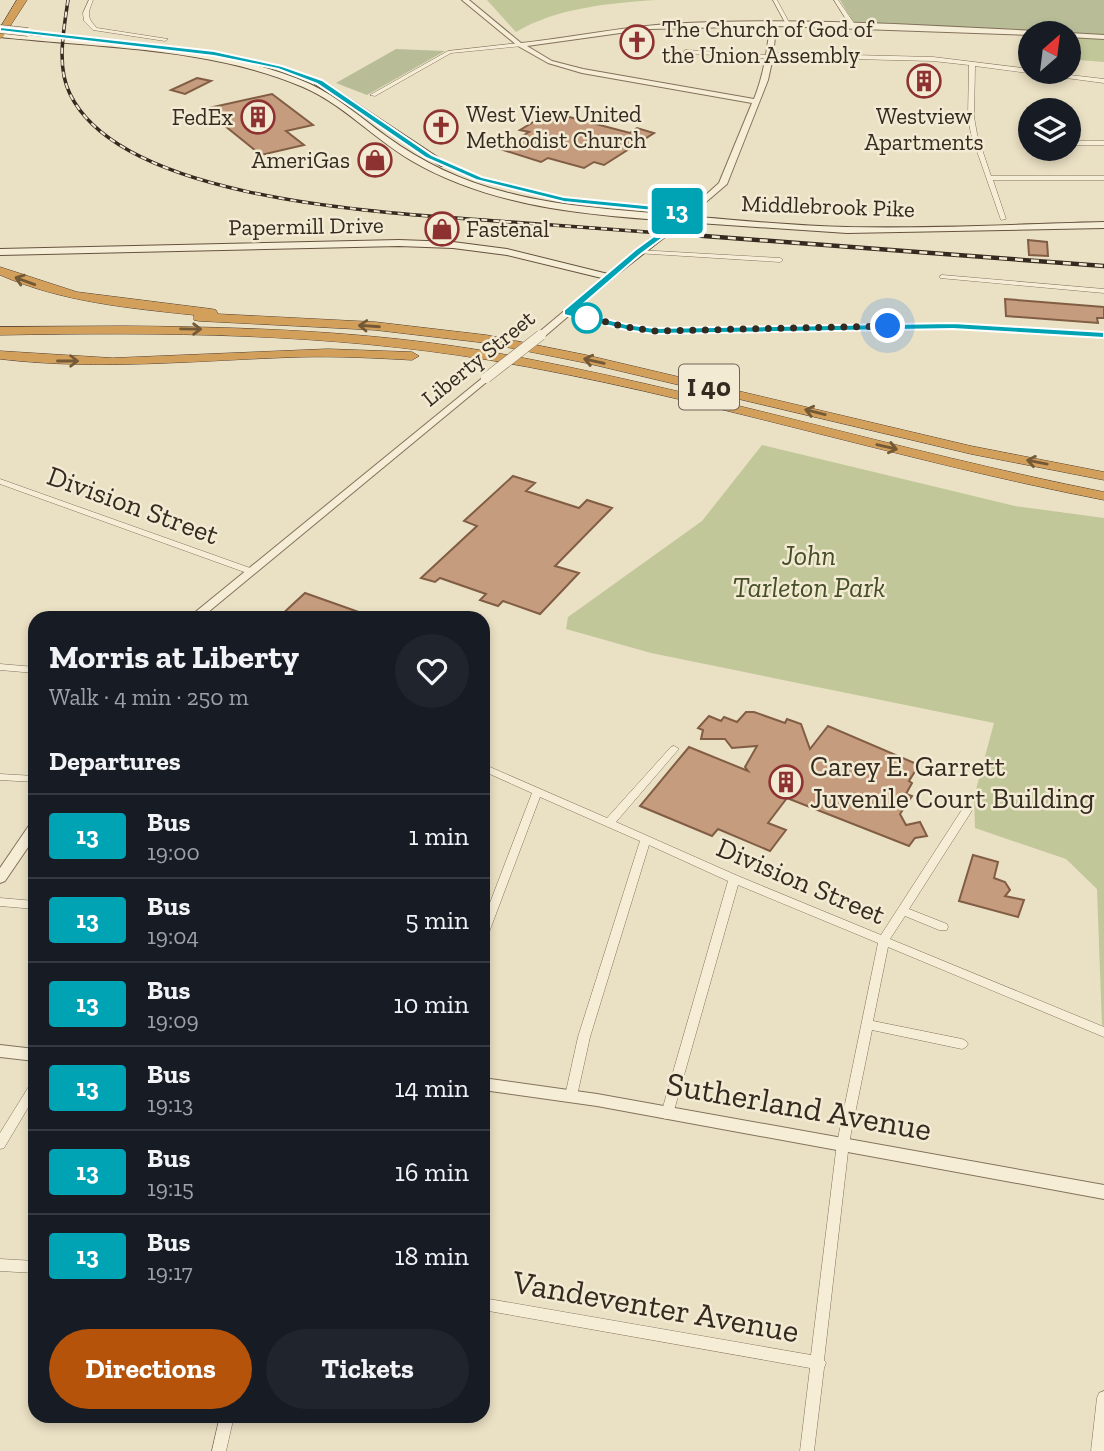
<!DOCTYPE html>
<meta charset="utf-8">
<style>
:root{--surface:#171b24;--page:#20242c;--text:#f1f3f6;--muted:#9ea1a6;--line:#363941;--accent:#b45309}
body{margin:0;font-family:"Zilla Slab",serif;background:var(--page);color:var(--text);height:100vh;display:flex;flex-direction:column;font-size:26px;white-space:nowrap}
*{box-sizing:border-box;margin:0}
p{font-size:23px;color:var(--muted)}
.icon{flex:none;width:38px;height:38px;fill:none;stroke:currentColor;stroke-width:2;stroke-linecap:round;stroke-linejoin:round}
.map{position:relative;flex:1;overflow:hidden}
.panel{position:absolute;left:28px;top:611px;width:462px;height:812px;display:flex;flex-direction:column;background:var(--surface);border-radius:21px;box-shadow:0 4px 10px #0003}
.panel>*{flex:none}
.badge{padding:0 14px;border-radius:5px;font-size:24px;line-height:46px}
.needle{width:46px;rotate:28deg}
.tools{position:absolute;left:1018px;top:21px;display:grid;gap:14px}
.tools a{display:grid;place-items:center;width:63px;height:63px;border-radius:50%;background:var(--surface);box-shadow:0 4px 10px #0003;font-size:35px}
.you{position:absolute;width:35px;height:35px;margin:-18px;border:5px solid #fff;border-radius:50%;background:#1a73e8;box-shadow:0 0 0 10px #1a73e833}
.map>.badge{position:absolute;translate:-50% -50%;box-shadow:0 0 0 4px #fff}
h2{padding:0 21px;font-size:26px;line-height:63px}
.round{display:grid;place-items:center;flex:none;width:74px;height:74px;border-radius:37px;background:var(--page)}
.overview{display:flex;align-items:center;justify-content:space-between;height:119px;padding:0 21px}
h1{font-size:33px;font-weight:700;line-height:52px}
.primary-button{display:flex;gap:14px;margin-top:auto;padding:14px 21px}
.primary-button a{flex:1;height:80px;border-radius:42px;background:var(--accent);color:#fff;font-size:28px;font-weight:700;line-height:80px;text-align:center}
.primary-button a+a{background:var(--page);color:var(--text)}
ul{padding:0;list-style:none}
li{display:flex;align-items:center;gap:21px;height:84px;padding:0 21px;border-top:2px solid var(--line)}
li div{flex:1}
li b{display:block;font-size:26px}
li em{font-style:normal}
li .badge{min-width:77px;font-weight:700;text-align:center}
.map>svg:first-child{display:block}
.green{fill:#c1c799}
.cemetery{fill:#b8bd98}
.building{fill:#c59c7d;stroke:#815d44;stroke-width:2}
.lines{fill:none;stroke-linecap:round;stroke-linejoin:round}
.minor-casing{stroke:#83725c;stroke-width:1}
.tertiary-casing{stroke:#83725c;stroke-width:2}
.secondary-casing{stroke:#65533f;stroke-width:2}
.motorway-casing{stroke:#524030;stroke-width:1}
.minor{fill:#f6edd7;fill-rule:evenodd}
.tertiary{fill:#f6edd7;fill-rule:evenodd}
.secondary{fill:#f6edd7;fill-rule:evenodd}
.motorway{fill:#d3a05c;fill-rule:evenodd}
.rail-far1-casing{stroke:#352a1f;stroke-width:3.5}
.rail-casing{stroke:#352a1f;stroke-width:4.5}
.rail-far1{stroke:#f2ead3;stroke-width:2;stroke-dasharray:6;stroke-linecap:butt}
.rail{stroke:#f2ead3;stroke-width:2.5;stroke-dasharray:8;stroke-linecap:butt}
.tertiary-bridge-casing{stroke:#83725c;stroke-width:11;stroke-linecap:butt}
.secondary-bridge-casing{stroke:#65533f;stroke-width:9;stroke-linecap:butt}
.tertiary-bridge{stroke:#f6edd7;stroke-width:10}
.secondary-bridge{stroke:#f6edd7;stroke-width:8}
.oneway{stroke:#745937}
.line{fill:#00a3b4;stroke:#fff;stroke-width:2}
.walk{stroke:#352a1f;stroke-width:7;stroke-dasharray:0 12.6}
.stop-dot{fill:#fff;stroke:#00a3b4;stroke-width:3.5}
.labels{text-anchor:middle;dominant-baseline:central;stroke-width:5;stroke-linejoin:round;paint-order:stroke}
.far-poi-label{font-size:23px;fill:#352a1f;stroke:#f2ead3;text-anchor:start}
.far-street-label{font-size:23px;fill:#352a1f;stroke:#f2ead3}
.shield{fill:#f2ead3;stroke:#6e6455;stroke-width:2}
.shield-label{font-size:26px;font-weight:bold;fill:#352a1f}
.street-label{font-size:28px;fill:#352a1f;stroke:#f2ead3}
.park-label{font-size:28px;font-style:italic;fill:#454f27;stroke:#f2ead3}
.poi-label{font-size:28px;fill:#352a1f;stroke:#f2ead3;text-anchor:start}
.near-street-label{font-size:33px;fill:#352a1f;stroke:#f2ead3}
</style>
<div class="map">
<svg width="1104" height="1451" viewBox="0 0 1104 1451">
<rect width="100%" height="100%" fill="#eae0c4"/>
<g class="green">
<path d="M 487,0 L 656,0 C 610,3 556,8 516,32 Z"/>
<polygon points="1075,36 1104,38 1104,62 1078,60"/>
<polygon points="762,445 1015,506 1104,518 1104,1026 1102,1025 1097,889 1066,859 975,828 974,797 994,723 651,653 566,629 568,617 702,521"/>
</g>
<g class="cemetery">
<polygon points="840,0 1104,0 1104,36 855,25"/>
<polygon points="396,49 445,51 367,95 336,83"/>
</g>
<g class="building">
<polygon points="921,67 931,67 929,90 918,89"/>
<polygon points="197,78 211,81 185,94 171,90"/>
<polygon points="272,94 313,125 286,131 304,145 261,155 204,109"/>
<polygon points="550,112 630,133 637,128 654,133 604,165 594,162 584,168 548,158 541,162 500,149 529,132 520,130"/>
<polygon points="1028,240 1047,242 1048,256 1029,255"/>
<polygon points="1005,299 1104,307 1104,318 1097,318 1098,323 1006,316"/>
<polygon points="513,476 535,483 526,491 579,508 587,500 612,508 555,566 579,573 540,614 503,601 498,606 480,600 486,594 440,578 435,582 421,578 477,526 464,521"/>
<polygon points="305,593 370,616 370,618 278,618"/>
<polygon points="746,712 754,712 785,723 787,719 801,724 810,749 828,726 919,765 909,781 912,783 906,794 912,796 900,814 906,825 920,822 927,836 915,838 909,846 787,798 768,823 786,830 770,851 718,829 712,836 640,806 689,747 748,771 745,767 757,746 732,748 725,739 701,739 703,730 698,728 709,716 721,721 724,717 737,722"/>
<polygon points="973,855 998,862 994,878 1005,882 1010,890 1005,896 1024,900 1018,917 959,901"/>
</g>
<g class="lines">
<defs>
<g id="minor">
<path d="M 89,0 L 93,0 C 88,13 86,17 97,28 L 168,39 L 165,41 L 93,30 L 84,21 L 83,13 Z"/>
<polygon points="773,0 777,0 791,26 787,26"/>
<polygon points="834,0 838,0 856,26 855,27 851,27"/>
<polygon points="520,43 523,45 522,46 451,53 375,96 370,95 448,51"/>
<polygon points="686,50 768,55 770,53 933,57 1031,69 1031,72 1044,72 1104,79 1104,83 975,66 974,117 977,134 991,176 1104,176 1104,180 993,180 1006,219 1001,220 971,134 968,117 969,65 933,61 772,57 770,59 684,53 684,51"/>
<rect x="1069" y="141" width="35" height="4"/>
<polygon points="638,250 780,258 783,260 780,262 636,253 635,252"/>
<polygon points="942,275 1104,289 1104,293 940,278 940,276"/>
<polygon points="568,311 626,325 654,329 953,324 1104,333 1104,337 953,328 654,333 626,329 566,314 565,313"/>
<polygon points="0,479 253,569 254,571 253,573 247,573 0,484"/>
<polygon points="0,664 35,667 35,673 0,670"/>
<polygon points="674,746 679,749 677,751 616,822 738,876 881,935 963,808 971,808 972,810 971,812 909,909 947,924 948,927 947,930 939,930 905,916 890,939 1104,1027 1104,1037 888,947 873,1021 962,1039 966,1041 968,1044 966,1047 962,1049 872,1030 849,1143 824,1360 826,1363 824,1368 814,1451 800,1451 810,1368 483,1310 483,1298 811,1355 837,1143 878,943 738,885 673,1114 671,1118 667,1119 663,1118 661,1114 728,881 649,845 590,1037 577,1096 575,1099 571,1101 567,1099 565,1096 578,1037 640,841 540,797 488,935 487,938 483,939 483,921 532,793 483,771 483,764 607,818 671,747"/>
<polygon points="0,774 35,776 35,782 0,780"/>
<polygon points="0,898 35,901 35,909 0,906"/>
<polygon points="35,1081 35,1096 4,1148 0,1149 0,1133 31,1083"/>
<polygon points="0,1259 35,1261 35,1273 0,1271"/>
<polygon points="1104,1391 1104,1451 1091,1451 1097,1398 1099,1393"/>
<polygon points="220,1416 234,1416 226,1451 212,1451"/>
</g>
<g id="tertiary">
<path d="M 462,0 L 469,0 L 521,43 C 571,38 620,27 669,24 C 791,17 914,25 1036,31 L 1039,33 L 1031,35 L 776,26 L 773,57 L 768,80 L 727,184 L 692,214 L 688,212 L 689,210 L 719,183 L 752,103 L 582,73 L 548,63 L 518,46 ZM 770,26 C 767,51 764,74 754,99 L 583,69 L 552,61 L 527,46 L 649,29 Z"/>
<polygon points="1068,33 1069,33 1104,35 1104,39 1069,37"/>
<polygon points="607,275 614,277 544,337 538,337 538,333"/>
<polygon points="486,375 491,378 489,380 201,618 188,618"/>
<polygon points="35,822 35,837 5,881 0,883 0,868 30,824"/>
<polygon points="0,1045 35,1049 35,1061 0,1057"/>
<polygon points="483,1078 597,1094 1104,1185 1104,1199 597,1106 483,1090"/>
</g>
<g id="secondary">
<path d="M 0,33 C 100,43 217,43 310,84 C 338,97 361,118 386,136 C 422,162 461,181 505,192 C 564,208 625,210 686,216 C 738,220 792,226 846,227 C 932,229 1018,224 1104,222 L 1104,228 L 847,233 L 684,222 L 610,280 L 507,255 L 453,248 L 399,246 L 0,255 L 0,249 L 399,240 L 453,242 L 507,249 L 608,274 L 674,221 C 585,215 491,207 412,161 C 374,139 343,104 303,87 C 209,47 100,48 0,37 Z"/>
<polygon points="318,80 321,80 448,164 441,166 315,84 314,82"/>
</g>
<g id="motorway">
<polygon points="17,0 27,0 3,37 0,38 0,28"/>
<path d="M 0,267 L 77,292 L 212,309 L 216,310 L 218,314 L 375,322 L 486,335 L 586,355 L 971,446 L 1104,472 L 1104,480 L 971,454 L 586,363 L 486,343 L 375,330 L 199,321 L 194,320 L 194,315 C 128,308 62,302 0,275 Z"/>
<path d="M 123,326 C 246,327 370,331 491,352 C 698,389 898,451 1104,492 L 1104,500 C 898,460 696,395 489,360 C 327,333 163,332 0,335 L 0,327 Z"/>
<path d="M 328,349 L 412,352 L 419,356 L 412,360 C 375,358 337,356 300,357 C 199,360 100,371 0,359 L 0,351 L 112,358 Z"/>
</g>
</defs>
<use href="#minor" class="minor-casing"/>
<use href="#tertiary" class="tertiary-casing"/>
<use href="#secondary" class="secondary-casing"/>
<use href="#motorway" class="motorway-casing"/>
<use href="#minor" class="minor"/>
<use href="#tertiary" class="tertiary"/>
<use href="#secondary" class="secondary"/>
<use href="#motorway" class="motorway"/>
<defs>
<path id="rail-far1" d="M 68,0 C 64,29 56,66 70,94 C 122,202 392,213 497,221 C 561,226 624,230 687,235"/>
<polyline id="rail" points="664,233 1104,266"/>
</defs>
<use href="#rail-far1" class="rail-far1-casing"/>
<use href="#rail" class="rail-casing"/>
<use href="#rail-far1" class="rail-far1"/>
<use href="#rail" class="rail"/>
<defs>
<polyline id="tertiary-bridge" points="486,378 541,335"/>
<polyline id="secondary-bridge" points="0,29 28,32"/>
</defs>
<use href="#tertiary-bridge" class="tertiary-bridge-casing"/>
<use href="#secondary-bridge" class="secondary-bridge-casing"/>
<use href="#tertiary-bridge" class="tertiary-bridge"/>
<use href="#secondary-bridge" class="secondary-bridge"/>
</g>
<defs><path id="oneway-shaft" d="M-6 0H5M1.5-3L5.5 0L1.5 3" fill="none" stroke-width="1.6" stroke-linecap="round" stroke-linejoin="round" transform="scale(1.75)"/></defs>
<g class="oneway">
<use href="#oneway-shaft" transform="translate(25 281) rotate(-160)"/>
<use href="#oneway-shaft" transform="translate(369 326) rotate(-176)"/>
<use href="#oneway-shaft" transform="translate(191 329) rotate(1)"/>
<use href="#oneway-shaft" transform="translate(68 361)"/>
<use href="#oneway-shaft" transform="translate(594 361) rotate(-167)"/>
<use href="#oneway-shaft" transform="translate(815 412) rotate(-166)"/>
<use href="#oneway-shaft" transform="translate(887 447) rotate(13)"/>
<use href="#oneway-shaft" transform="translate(1037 462) rotate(-169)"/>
</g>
<polygon class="line" points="0,27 214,51 282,66 322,80 432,155 482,177 564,197 695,210 695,214 641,254 575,311 626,324 654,328 953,323 1104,332 1104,338 953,329 654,334 626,330 564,315 564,310 635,250 684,214 564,202 476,180 426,158 317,84 278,69 214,56 0,31"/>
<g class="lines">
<polyline class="walk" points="587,318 578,315 626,327 654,331 888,326"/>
</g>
<defs>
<symbol id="church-ring" viewBox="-11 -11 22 22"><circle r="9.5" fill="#f2ead3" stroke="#8d3231" stroke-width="1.5"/><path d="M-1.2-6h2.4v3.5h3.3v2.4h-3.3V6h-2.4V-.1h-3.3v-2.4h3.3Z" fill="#8d3231"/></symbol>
<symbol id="building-ring" viewBox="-11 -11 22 22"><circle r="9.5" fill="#f2ead3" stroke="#8d3231" stroke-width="1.5"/><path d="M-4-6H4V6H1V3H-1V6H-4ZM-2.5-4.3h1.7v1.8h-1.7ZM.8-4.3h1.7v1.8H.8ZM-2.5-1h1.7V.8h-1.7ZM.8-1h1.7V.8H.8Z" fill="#8d3231"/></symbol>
<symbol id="shop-ring" viewBox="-11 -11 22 22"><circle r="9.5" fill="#f2ead3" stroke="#8d3231" stroke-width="1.5"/><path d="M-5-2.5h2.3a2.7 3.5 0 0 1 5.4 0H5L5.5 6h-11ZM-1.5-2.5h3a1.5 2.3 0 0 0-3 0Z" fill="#8d3231"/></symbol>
</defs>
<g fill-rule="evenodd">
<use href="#church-ring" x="618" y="23" width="38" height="38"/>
<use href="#building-ring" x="905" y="62" width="38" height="38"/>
<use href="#building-ring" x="239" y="98" width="38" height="38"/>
<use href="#church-ring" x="422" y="108" width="38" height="38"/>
<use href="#shop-ring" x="356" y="141" width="38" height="38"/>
<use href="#shop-ring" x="423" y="210" width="38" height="38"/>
<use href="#building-ring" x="767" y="763" width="38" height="38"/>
</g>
<circle class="stop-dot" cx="587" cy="318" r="14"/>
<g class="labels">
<g class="far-poi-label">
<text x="662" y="29">The Church of God of<tspan x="662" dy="26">the Union Assembly</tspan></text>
<text x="466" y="114">West View United<tspan x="466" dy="26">Methodist Church</tspan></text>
<text x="924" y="116" text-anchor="middle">Westview<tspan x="924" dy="26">Apartments</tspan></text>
<text x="233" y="117" text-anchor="end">FedEx</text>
<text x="350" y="160" text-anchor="end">AmeriGas</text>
<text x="466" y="229">Fastenal</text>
</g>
<g class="far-street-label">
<text transform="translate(828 206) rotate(2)">Middlebrook Pike</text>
<text transform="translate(306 226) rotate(-1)">Papermill Drive</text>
<text transform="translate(478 358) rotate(-39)">Liberty Street</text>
</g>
<rect class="shield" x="679" y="364.5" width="60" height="45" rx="5"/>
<g class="shield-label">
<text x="709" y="387">I 40</text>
</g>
<g class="street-label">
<text transform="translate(133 505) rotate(20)">Division Street</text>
<text transform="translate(801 881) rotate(23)">Division Street</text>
</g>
<g class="park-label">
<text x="809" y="555">John<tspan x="809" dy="32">Tarleton Park</tspan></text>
</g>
<g class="poi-label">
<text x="810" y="766">Carey E. Garrett<tspan x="810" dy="32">Juvenile Court Building</tspan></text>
</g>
<g class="near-street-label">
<text transform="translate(799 1106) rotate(10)">Sutherland Avenue</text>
<text transform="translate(656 1306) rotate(10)">Vandeventer Avenue</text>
</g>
</g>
</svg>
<div class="tools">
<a><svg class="needle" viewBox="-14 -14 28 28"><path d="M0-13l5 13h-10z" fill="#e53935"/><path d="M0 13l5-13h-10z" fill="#9ea1a6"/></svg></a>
<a><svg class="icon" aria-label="layers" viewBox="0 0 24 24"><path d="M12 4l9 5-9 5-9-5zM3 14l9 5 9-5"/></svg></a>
</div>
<div class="you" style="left:888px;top:326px"></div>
<b class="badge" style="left:677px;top:211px;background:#00a3b4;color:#fff">13</b>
<section class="panel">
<div class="overview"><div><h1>Morris at Liberty</h1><p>Walk · 4 min · 250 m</p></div><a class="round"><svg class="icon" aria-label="heart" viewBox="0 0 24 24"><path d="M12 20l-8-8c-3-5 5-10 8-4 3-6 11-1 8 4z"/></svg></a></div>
<h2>Departures</h2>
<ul>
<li><span class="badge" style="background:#00a3b4;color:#fff">13</span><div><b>Bus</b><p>19:00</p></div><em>1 min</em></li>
<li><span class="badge" style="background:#00a3b4;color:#fff">13</span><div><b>Bus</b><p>19:04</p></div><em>5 min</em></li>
<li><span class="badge" style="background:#00a3b4;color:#fff">13</span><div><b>Bus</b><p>19:09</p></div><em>10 min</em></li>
<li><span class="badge" style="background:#00a3b4;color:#fff">13</span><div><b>Bus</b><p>19:13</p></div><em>14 min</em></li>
<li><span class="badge" style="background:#00a3b4;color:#fff">13</span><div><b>Bus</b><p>19:15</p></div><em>16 min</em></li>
<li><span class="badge" style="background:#00a3b4;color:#fff">13</span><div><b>Bus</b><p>19:17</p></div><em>18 min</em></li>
</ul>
<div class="primary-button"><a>Directions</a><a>Tickets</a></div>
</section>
</div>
